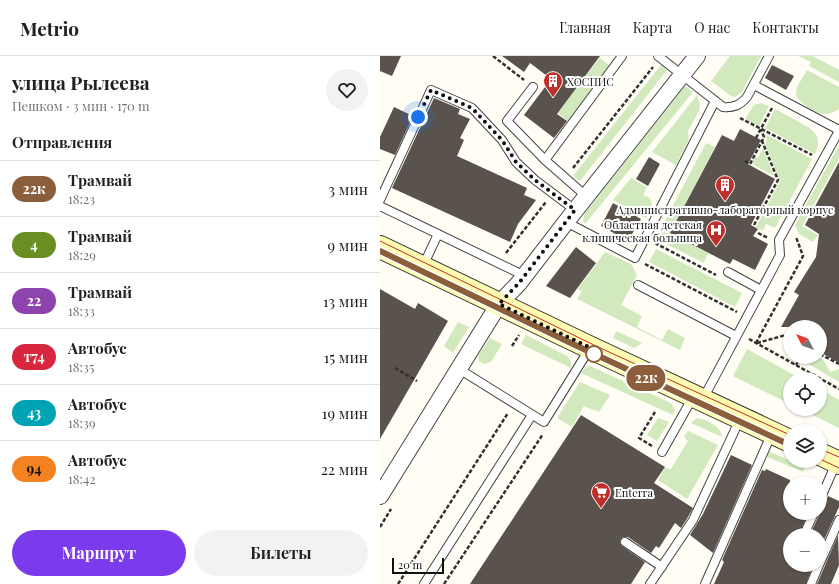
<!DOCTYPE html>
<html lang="ru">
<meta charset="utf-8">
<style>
:root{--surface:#fff;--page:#f2f2f2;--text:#202124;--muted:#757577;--line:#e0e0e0;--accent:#7c3aed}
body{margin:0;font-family:"Playfair Display",serif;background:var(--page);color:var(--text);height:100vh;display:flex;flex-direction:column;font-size:15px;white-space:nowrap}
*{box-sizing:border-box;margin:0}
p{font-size:13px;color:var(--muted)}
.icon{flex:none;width:22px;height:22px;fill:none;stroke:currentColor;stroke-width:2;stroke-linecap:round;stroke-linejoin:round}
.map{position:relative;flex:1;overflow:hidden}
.details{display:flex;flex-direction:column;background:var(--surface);width:380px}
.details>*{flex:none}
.badge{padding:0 8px;border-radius:13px;font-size:14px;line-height:26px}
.needle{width:26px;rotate:311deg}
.tools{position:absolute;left:403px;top:264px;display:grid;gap:8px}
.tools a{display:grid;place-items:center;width:44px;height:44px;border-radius:50%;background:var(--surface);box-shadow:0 1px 3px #0004;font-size:20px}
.scale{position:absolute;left:12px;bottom:10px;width:52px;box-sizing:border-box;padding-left:4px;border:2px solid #101010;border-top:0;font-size:11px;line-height:14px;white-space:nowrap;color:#101010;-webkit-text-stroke:3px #fff;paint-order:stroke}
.you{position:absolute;width:20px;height:20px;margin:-10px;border:3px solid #fff;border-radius:50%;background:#1a73e8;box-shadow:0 0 0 6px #1a73e833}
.map>.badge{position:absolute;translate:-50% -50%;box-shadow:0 0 0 2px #fff}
h2{padding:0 12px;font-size:15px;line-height:36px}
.round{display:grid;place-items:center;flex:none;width:42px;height:42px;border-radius:21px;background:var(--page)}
.summary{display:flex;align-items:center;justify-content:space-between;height:68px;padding:0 12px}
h1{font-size:19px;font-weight:700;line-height:30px}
.button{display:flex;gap:8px;margin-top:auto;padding:8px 12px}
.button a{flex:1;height:46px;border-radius:24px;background:var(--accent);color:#fff;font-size:16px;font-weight:700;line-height:46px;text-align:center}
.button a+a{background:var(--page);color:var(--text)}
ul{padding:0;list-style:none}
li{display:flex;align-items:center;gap:12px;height:56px;padding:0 12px;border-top:1px solid var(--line)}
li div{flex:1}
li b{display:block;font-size:15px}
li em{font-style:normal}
li .badge{min-width:44px;font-weight:700;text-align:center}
header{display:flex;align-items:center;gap:24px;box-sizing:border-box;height:56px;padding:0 20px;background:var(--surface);border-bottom:1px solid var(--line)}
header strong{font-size:19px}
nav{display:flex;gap:22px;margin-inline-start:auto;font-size:14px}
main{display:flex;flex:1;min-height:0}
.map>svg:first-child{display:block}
.green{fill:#d1e9bd}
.building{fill:#59524d}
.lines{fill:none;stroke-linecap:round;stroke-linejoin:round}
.lane-casing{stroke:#434343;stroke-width:10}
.street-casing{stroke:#434343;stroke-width:18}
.secondary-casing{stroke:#323232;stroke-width:24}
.path{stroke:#323232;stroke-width:2.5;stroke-dasharray:4 2;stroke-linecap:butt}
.lane{stroke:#fff;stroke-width:8}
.street{stroke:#fff;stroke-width:16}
.secondary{stroke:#fdfab1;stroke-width:22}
.tram{stroke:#bf2e2a;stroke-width:1}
.line-casing{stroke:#fff;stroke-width:9}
.line{stroke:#8b5e3c;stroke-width:6}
.walk{stroke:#101010;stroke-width:4;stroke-dasharray:0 7.2}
.stop-dot{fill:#fff;stroke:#8b5e3c;stroke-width:2}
.labels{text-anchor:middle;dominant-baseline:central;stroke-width:4;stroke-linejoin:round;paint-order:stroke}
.poi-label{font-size:11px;fill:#101010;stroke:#fff;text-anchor:start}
</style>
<header>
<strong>Metrio</strong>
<nav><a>Главная</a><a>Карта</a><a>О нас</a><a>Контакты</a></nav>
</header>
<main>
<section class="details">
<div class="summary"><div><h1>улица Рылеева</h1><p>Пешком · 3 мин · 170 m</p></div><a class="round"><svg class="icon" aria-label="heart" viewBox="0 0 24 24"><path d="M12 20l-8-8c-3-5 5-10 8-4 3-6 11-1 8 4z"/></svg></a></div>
<h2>Отправления</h2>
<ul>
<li><span class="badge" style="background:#8b5e3c;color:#fff">22к</span><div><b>Трамвай</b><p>18:23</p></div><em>3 мин</em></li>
<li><span class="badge" style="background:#6b8e23;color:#fff">4</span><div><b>Трамвай</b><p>18:29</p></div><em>9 мин</em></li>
<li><span class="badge" style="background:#8e44ad;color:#fff">22</span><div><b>Трамвай</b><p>18:33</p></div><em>13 мин</em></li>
<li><span class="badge" style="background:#d7263d;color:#fff">т74</span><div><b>Автобус</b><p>18:35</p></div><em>15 мин</em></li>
<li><span class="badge" style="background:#00a3b4;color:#fff">43</span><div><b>Автобус</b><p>18:39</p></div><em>19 мин</em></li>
<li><span class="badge" style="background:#f58220;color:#111">94</span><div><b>Автобус</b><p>18:42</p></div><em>22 мин</em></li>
</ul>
<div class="button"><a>Маршрут</a><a>Билеты</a></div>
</section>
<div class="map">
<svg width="459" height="528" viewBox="0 0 459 528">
<rect width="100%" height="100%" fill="#fffdf4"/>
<g class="green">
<polygon points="350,0 381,0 362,36 355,41 351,40 331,25"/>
<polygon points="418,0 433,0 459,14 459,26 429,10 431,6"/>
<polygon points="220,2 229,9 188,65 178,57 192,38 200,19 204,22"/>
<polygon points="281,9 287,14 200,125 193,120"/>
<path d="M 427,14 L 459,31 L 459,53 C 454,56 450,58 444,58 C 437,58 415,45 416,37 C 416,30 424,20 427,14 Z"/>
<polygon points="305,30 313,36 205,168 203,163 205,157"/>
<polygon points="317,39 320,50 319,55 308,75 309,83 296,109 272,96"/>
<polygon points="381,47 389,50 379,70 365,63 374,49"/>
<path d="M 395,53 C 402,57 410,61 417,65 C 432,73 444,79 435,98 L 385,72 Z"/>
<polygon points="385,78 432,103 395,172 386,168 383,175 376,171 400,125 385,88 387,83"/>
<polygon points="326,87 335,91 290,177 328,197 324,207 280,185 282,170"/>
<polygon points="459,89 459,103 422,170 438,179 433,186 419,178 415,169"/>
<polygon points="383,92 394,120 372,108 375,101 378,102"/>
<polygon points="251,122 267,131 263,139 270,142 272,149 266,162 233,144"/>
<polygon points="276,193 362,237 355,251 269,206"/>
<polygon points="225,196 251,208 257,219 241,249 262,260 257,271 282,284 288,273 305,282 300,294 197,243 202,236 198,233"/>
<polygon points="78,266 89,271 73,297 64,290"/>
<polygon points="236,275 262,287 254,292 233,282"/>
<polygon points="146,279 187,300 191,305 191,312 141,288"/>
<polygon points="110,282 122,288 111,306 104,308 99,305 98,300"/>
<polygon points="367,293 421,323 410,323 410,348 353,320"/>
<path d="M 424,301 C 441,301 443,300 450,316 L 459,313 L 459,326 L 425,306 Z"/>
<polygon points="210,310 291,347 295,354 293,359 201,317 206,311"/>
<polygon points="200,326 230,339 219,356 204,350 192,371 177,362"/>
<polygon points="440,333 459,344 459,372 421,353 440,353"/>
<polygon points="278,362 289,366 277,385 267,379"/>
<path d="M 317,362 C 327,364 341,370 342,381 L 311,367 Z"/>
<polygon points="308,375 338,389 307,443 278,424 285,412 291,413 308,385 304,381"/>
<polygon points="388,395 425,411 423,416 385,400"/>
</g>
<g class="building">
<polygon points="0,0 21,0 12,20 0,15"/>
<polygon points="122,0 220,0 177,58 187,65 174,82 144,59 171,23 150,7 144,16"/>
<polygon points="392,9 414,20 406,34 385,22"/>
<polygon points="54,42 80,53 78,58 90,63 80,82 84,84 77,100 147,132 144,139 156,144 138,168 130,186 12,132"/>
<polygon points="14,51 33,60 15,99 0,93 0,81"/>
<polygon points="360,73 381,84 368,108 395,123 371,169 378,173 373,180 388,188 375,214 353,203 350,208 290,177 342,79 354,85"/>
<polygon points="269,101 280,108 268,130 256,123"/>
<polygon points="459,106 459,307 440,296 440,271 401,271 419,239 414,236 436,201 439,178 425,169"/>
<polygon points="233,147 261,163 248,185 221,170"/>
<polygon points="196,191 216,207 190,242 166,230"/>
<polygon points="0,233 35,253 38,247 68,265 0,383"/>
<polygon points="201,359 285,411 274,427 313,452 308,461 301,472 295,467 279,492 276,490 271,497 248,481 243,481 241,483 240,486 242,490 265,506 251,528 90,528"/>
<polygon points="351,399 372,409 333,497 310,479 323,458"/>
<polygon points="386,413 410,424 410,457 428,457 422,472 425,477 430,477 432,474 440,457 441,449 445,447 448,440 459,445 459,451 440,493 440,479 410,479 410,509 433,509 426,528 334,528 344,506 342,504 382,414 385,415"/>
<polygon points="458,479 459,509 451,528 437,528"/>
</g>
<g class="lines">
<defs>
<g id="lane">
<path d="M 278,0 L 343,51 C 354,52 360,49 367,41 L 389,0"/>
<polyline points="374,29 459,74"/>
<polyline points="153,31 127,65 165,104"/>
<polyline points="206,140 165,104 242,0"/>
<polyline points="0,144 51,34 92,52 122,84 136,106 155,124 195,154"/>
<polyline points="0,150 145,220"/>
<polyline points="186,166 255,202 335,45"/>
<polyline points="43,210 58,178"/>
<polyline points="348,216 381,234"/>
<polyline points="258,229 356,280"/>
<polyline points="79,313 164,366 210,292"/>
<polyline points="323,343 400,199 399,184 459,75"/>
<polyline points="282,396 313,341"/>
<polyline points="440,444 456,407"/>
<polyline points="427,472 434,457"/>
<polyline points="245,486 282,511"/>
<polyline points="440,507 459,464"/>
<polyline points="44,528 152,359"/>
<polyline points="270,528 313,464 360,363"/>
<polyline points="325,528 392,377"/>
<polyline points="431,528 439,509"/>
</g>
<polyline id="street" points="0,440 119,248 139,227 186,166 317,0"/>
<g id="secondary">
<polyline points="0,191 211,292 410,385"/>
<polyline points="440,398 459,407"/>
</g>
</defs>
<use href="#lane" class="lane-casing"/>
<use href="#street" class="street-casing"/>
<use href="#secondary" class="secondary-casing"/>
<g class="path">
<polyline points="113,0 144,24"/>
<polyline points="360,62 432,99"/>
<polyline points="376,82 392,52"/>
<polyline points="365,105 370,108 382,85 384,81 381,74"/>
<polyline points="193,112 273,11"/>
<polyline points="374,169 398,124 382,85"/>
<polyline points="378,177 388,182"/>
<polyline points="275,187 336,219"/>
<polyline points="126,197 166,146"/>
<polyline points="265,208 357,256"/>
<polyline points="369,283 459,333"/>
<polyline points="376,287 423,200 416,181"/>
<polyline points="377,287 406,279 410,281"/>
<polyline points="132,290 139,279"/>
<polyline points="440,298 459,308"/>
<polyline points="416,309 421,301"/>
<polyline points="15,312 37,325"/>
<polyline points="272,390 259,382 275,356"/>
<polyline points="0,471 11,453"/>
<polyline points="18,528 128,357"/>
<polyline points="64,528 163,378"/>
</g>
<use href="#lane" class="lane"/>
<use href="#street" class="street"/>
<use href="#secondary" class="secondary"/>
<g class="tram">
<polyline points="0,185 216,290 410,379"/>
<polyline points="0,195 195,289 410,389"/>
<polyline points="440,393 459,401"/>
<polyline points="440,403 459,412"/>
</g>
</g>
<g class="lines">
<defs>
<polyline id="line" points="0,195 195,289 410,389"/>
</defs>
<use href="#line" class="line-casing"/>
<use href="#line" class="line"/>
<polyline class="walk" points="38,61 51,34 92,52 122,84 136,106 155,124 195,154 139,227 119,248 213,293 214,298"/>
</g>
<defs>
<symbol id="building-pin" viewBox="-11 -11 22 30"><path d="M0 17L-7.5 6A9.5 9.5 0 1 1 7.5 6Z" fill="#bf2e2a" stroke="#fff"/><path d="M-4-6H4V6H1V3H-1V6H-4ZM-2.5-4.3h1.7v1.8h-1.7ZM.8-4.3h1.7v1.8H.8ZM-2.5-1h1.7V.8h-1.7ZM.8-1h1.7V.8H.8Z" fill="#fff"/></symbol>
<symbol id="hospital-pin" viewBox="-11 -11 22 30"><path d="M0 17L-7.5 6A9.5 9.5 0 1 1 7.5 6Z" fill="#bf2e2a" stroke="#fff"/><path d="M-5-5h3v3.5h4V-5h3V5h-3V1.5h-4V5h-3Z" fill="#fff"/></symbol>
<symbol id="supermarket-pin" viewBox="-11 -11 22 30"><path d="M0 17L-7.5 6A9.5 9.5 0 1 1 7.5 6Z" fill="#bf2e2a" stroke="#fff"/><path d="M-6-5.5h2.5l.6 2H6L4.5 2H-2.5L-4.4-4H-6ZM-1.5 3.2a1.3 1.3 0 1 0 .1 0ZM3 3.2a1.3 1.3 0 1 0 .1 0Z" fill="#fff"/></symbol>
</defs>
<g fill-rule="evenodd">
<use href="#building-pin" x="162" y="14" width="22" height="30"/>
<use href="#building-pin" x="334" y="118" width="22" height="30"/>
<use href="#hospital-pin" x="325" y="163" width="22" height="30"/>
<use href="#supermarket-pin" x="210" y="425" width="22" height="30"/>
</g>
<circle class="stop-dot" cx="214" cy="298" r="8"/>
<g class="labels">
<g class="poi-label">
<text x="187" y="25">ХОСПИС</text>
<text x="345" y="153" text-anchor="middle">Административно-лабораторный корпус</text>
<text x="322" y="168" text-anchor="end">Областная детская<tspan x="322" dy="13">клиническая больница</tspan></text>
<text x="235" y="436">Enterra</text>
</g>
</g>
</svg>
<div class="tools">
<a><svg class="needle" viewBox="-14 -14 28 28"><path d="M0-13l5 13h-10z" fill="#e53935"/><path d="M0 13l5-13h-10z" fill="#757577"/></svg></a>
<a><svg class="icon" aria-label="locate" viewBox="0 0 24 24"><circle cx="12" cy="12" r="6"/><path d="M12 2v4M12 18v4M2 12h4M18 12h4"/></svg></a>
<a><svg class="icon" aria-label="layers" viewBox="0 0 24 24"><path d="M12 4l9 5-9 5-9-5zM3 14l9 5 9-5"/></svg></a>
<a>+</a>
<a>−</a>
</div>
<div class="scale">20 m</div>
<div class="you" style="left:38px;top:61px"></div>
<b class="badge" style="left:266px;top:322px;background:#8b5e3c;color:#fff">22к</b>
</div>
</main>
